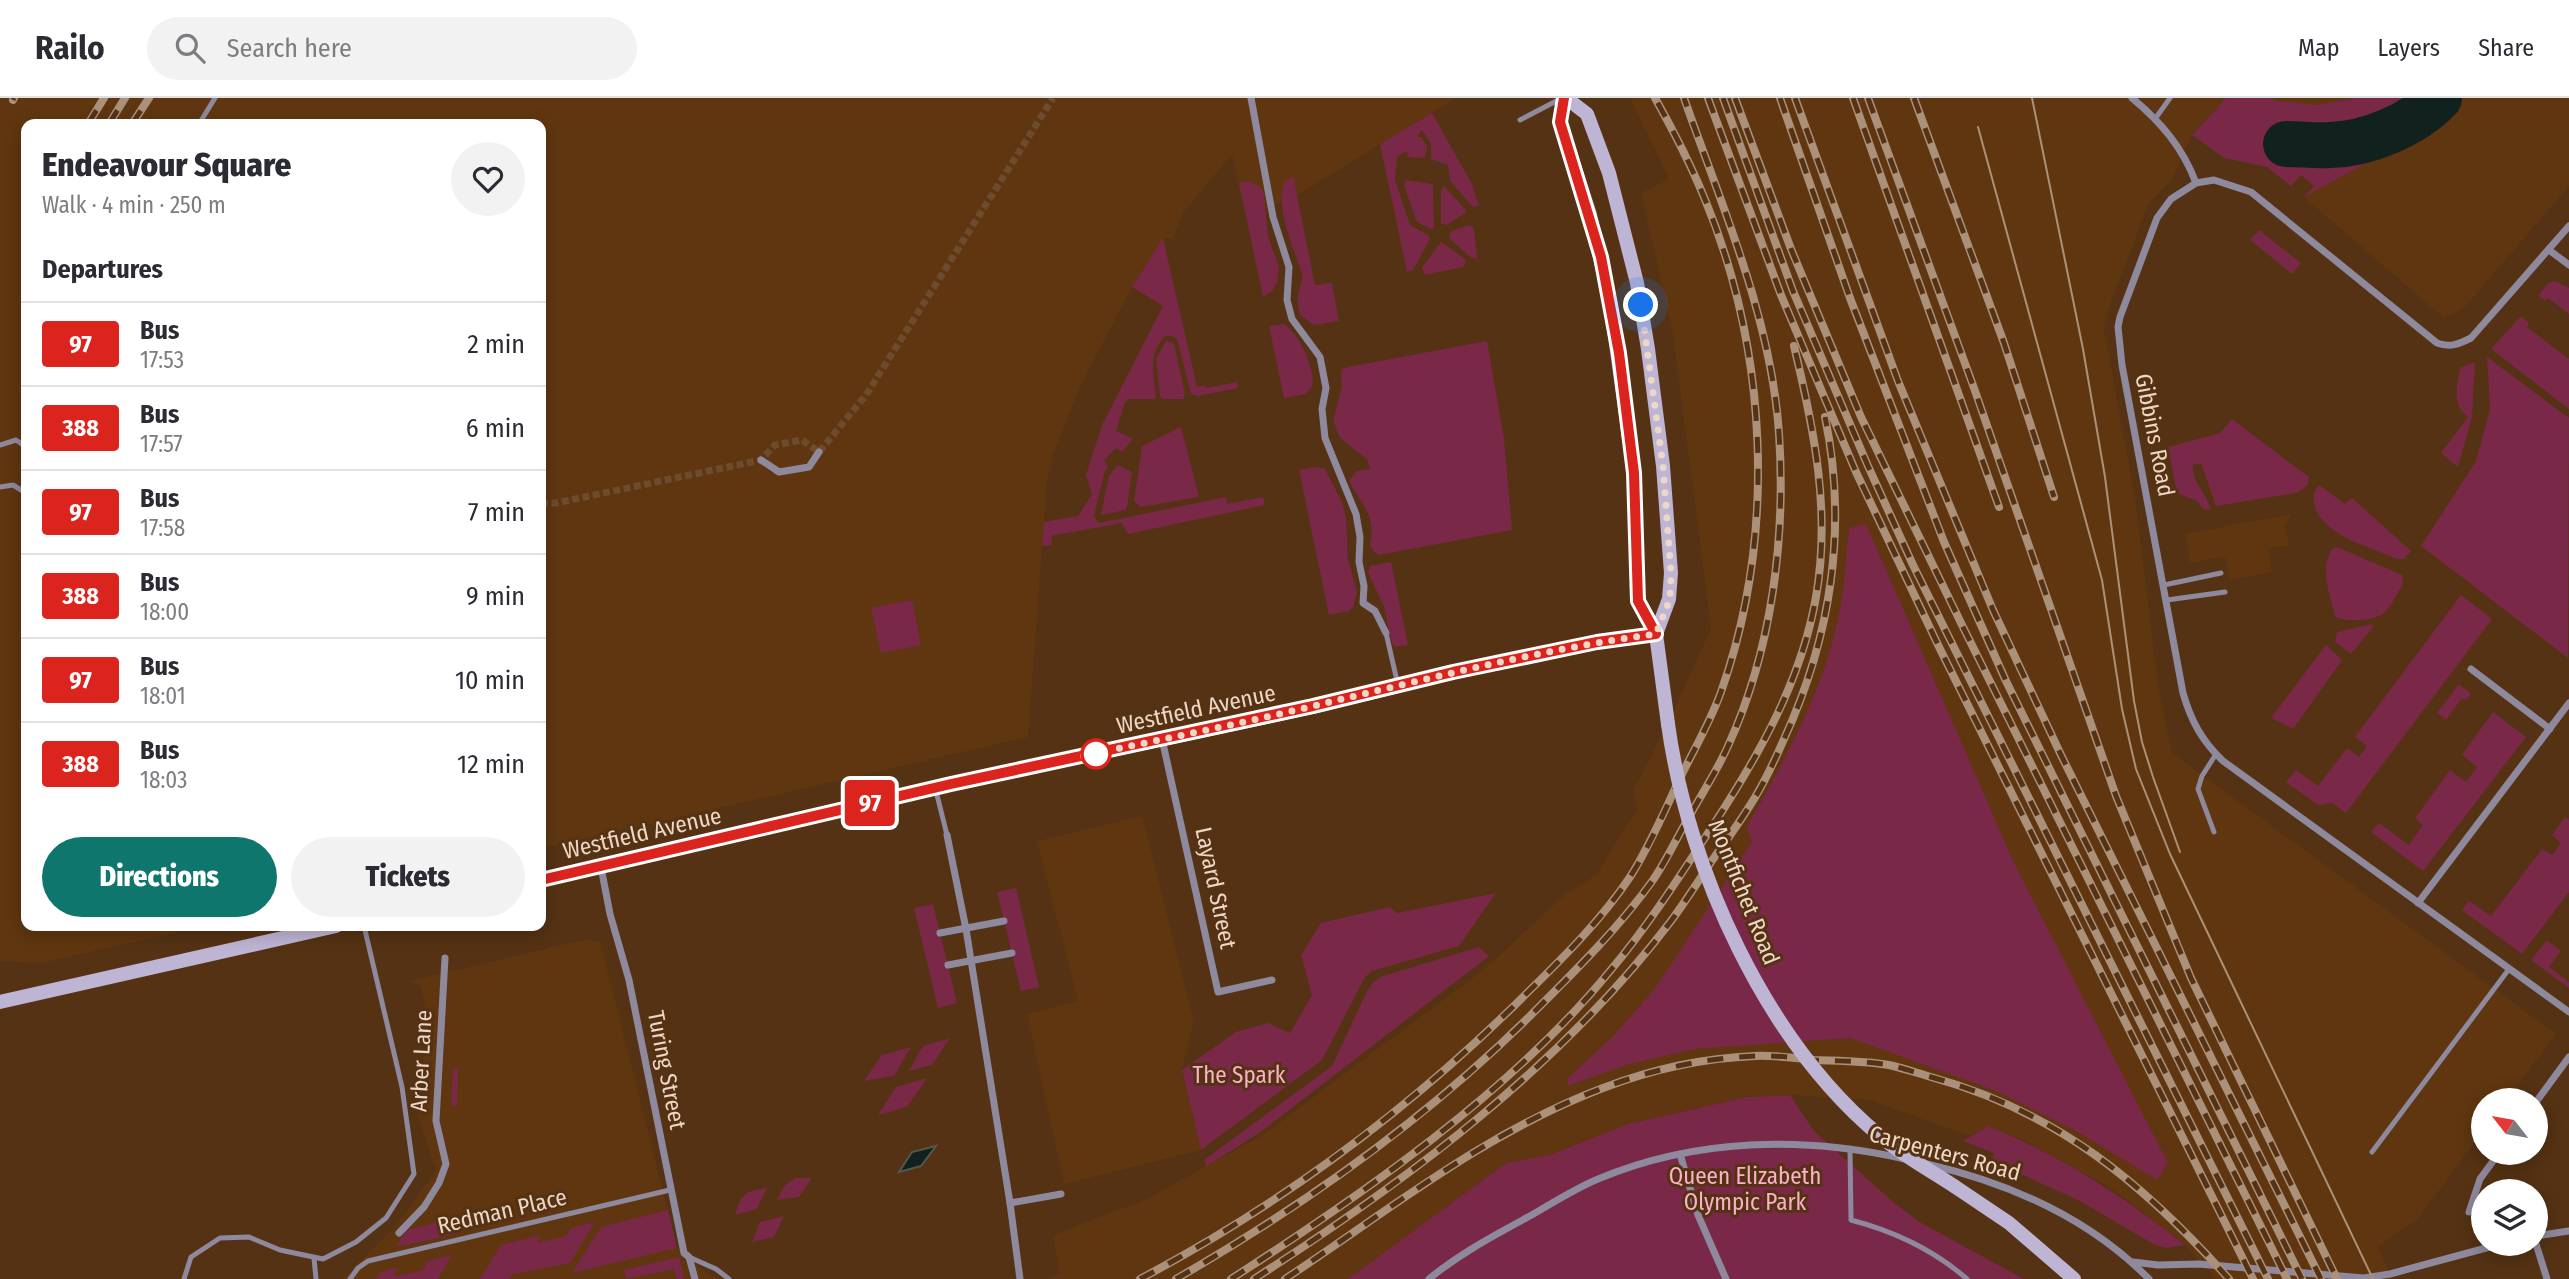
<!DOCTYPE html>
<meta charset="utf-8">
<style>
:root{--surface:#fff;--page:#f2f2f3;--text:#2b2b33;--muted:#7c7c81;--line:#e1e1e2;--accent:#0f766e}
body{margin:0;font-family:"Fira Sans Condensed",sans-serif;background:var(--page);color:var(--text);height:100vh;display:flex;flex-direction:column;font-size:26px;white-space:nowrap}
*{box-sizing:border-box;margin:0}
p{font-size:23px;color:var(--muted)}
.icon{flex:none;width:38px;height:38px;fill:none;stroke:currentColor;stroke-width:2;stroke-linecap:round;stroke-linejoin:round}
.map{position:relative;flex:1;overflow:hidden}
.panel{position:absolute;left:21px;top:21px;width:525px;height:812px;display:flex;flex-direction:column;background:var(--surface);border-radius:14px;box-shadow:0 4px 18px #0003}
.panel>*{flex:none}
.badge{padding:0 14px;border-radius:5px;font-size:24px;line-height:46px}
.needle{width:46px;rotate:301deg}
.tools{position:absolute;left:2471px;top:990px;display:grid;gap:14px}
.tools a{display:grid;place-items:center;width:77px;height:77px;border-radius:50%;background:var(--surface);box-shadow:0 4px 18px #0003;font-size:35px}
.you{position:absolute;width:35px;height:35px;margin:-18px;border:5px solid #fff;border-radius:50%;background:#1a73e8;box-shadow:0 0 0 10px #1a73e833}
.map>.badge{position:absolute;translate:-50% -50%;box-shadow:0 0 0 4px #fff}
h2{padding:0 21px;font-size:26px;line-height:63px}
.round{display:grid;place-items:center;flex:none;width:74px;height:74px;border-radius:37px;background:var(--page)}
.headline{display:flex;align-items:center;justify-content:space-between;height:119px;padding:0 21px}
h1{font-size:33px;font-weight:800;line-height:52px}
.action{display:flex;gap:14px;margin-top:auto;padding:14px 21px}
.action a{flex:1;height:80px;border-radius:42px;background:var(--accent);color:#fff;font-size:28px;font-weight:800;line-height:80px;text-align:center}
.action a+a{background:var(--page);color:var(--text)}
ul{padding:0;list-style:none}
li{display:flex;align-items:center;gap:21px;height:84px;padding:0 21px;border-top:2px solid var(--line)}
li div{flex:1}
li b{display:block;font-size:26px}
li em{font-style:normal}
li .badge{min-width:77px;font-weight:700;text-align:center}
header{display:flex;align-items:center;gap:42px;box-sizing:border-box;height:98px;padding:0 35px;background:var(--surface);border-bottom:2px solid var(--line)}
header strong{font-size:33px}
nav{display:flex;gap:38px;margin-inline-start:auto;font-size:24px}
.search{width:490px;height:63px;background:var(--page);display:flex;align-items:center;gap:18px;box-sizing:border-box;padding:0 24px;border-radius:38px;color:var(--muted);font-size:26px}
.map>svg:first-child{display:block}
.built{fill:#5f3610}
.green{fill:#792848}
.water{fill:#11221e;stroke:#535850;stroke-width:2}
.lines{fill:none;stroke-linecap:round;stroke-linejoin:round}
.river{stroke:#11221e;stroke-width:46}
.street-tunnel{stroke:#6c4b2e;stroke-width:7;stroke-dasharray:7 3.5;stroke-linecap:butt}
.lane{stroke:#8f899d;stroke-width:5}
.street{stroke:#8f899d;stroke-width:7}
.secondary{stroke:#beb4d4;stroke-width:14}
.tram{stroke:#ac917a;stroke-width:2}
.rail-casing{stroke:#ac917a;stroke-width:8}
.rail{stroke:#553213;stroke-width:5;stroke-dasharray:16;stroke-linecap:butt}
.secondary-bridge{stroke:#beb4d4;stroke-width:14}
.line-casing{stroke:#fff;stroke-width:16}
.line{stroke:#dc241f;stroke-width:10}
.walk{stroke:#edd7c6;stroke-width:7;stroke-dasharray:0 12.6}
.stop-dot{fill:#fff;stroke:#dc241f;stroke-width:3.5}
.labels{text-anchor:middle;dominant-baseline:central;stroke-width:6;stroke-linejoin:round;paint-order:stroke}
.street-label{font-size:23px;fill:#edd7c6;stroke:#553213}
.park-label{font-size:23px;fill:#f9b1c7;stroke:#553213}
</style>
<header>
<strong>Railo</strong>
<div class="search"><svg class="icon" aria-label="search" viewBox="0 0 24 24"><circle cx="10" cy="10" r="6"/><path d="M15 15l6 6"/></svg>Search here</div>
<nav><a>Map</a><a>Layers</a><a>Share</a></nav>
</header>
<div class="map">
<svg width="2569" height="1181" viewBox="0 0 2569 1181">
<rect width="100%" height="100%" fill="#553213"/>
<g class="built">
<polygon points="0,0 1456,0 1296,98 1272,108 1247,124 1232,56 1182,116 1173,141 1163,140 1132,189 1082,285 1054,354 1047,383 1028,639 541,751 541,26 26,26 26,828 204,828 42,865 0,863"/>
<polygon points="1630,0 2226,0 2192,36 2173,80 2149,105 2107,215 2104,231 2136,405 2158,589 2172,655 2556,936 2506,1003 2483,1003 2483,1033 2417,1122 2378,1148 2392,1181 2216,1181 2185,1147 2142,1113 2105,1087 2021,1041 1988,1028 1970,1038 1869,1002 1790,997 1746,999 1628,1026 1550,1057 1506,1065 1348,1181 1048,1181 1060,1175 1053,1137 1147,1101 1264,1036 1487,869 1563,798 1596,777 1637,711 1633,693 1668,626 1711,530 1673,236 1641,95 1669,81"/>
<polygon points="2269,0 2357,0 2317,7 2278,3"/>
<polygon points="2464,0 2569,0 2569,88 2463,211 2444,220 2304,99 2433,29"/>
<polygon points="2291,416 2285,428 2289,447 2268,451 2272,474 2230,482 2225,459 2190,465 2185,436"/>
<polygon points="1142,718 1194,924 1182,972 1201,1052 1064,1086 1027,916 1078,903 1037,743"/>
<polygon points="582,842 600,843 677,1150 691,1158 698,1169 718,1181 342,1181 394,1130 436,1073 416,1012 427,932 424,902 421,888 410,883"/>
</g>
<g class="green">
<polygon points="2226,0 2269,0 2278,3 2317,7 2357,0 2464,0 2433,29 2304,99 2314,88 2301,77 2291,88 2267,69 2224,60 2192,37"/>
<polygon points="1432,15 1472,86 1479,108 1473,109 1450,83 1448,67 1431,61 1431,46 1422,32 1417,39 1421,39 1427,48 1425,60 1409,59 1406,53 1397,59 1395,82 1410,127 1428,137 1430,141 1413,172 1407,174 1380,46"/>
<path d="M 1293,78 L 1315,187 L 1332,185 L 1339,223 L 1314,227 L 1300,217 C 1294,194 1302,193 1302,176 C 1293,147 1276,115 1284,85 Z"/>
<polygon points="1406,82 1433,86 1434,130 1431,131 1417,124 1404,88"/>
<polygon points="1248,83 1260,89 1264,97 1268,139 1279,168 1277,185 1271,194 1263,199 1239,85"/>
<polygon points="1444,88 1466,112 1465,115 1447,127 1441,125 1441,93"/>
<polygon points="1470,127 1474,131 1477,159 1475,161 1469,158 1449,140 1451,133"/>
<polygon points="2259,132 2301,165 2292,176 2250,142"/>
<path d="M 1163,140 L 1197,289 L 1204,287 L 1207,290 L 1237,284 L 1238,290 L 1197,298 L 1191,296 L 1177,241 L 1172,238 L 1165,238 C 1147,257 1154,276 1156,299 L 1154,301 L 1129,301 L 1125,304 L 1116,333 L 1132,340 L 1132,342 L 1122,354 L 1116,350 L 1104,363 L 1108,368 L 1105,373 L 1094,418 L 1099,425 L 1226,399 L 1227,406 L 1263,399 L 1265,407 L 1128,436 L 1122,425 L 1051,438 L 1052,447 L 1042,448 L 1044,424 L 1078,418 L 1092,396 L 1086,377 L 1102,327 L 1163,208 L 1132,189 Z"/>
<polygon points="1441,144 1465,161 1466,165 1463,169 1425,177 1422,170"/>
<polygon points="2554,183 2569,190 2569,216 2548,200 2546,203 2538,198 2548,185"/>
<polygon points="2521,218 2529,225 2527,229 2569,261 2569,311 2491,251"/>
<path d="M 1284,226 C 1300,237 1313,267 1313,287 L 1306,296 L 1284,300 L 1269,228 Z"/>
<polygon points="1166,243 1174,245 1185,296 1183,301 1163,301 1160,298 1156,261"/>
<path d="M 1487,243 L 1504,341 L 1512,432 L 1379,457 L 1373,453 L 1370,446 C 1377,419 1361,406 1349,383 L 1356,373 L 1370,371 L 1367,361 L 1340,340 L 1333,323 L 1342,289 L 1341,276 L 1343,271 L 1348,269 Z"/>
<polygon points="2487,259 2569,320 2568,560 2421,448 2476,363 2490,311"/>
<path d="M 2475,264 L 2472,319 L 2458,369 L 2441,355 L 2468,319 C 2451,306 2457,288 2460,270 Z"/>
<path d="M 2232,321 L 2309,379 L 2307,388 L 2296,395 L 2216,408 L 2201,365 L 2193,367 C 2192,385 2206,394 2211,412 L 2203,411 L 2197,403 L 2177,395 L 2168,349 L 2220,335 Z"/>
<polygon points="1181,329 1199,399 1141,409 1134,403 1142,348"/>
<polygon points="1118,367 1132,374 1127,409 1125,412 1102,417 1101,416 1109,378"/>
<polygon points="1315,369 1325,371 1342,404 1346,420 1348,461 1357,494 1353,509 1349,513 1329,517 1299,372"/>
<path d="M 2319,387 L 2345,406 L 2352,400 L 2411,453 L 2404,461 L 2397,461 C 2368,448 2309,434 2314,395 Z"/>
<path d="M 1866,426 L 2014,765 L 2168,1065 L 2157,1082 L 2078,1034 L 1994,992 L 1850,940 L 1694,951 L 1626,967 L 1567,988 L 1568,980 L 1613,938 L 1654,892 L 1752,744 L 1747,728 C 1785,662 1824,592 1839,516 C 1845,488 1846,459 1849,430 Z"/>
<path d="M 2337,449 L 2402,477 L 2403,486 C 2397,495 2392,508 2384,515 C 2375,523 2344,525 2335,518 C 2330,496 2319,471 2332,451 Z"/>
<polygon points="1391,464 1408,547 1395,549 1391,543 1384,508 1368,475 1370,468"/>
<polygon points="2461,497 2492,521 2346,715 2333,705 2318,707 2286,684 2296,672 2318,688 2347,650 2359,659 2367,648 2355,639"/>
<polygon points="912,502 921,547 881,555 871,510"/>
<polygon points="2371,526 2374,528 2351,556 2335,544 2337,534"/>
<polygon points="2326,547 2342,562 2293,631 2271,620"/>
<polygon points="2459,586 2471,596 2466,602 2462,600 2446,622 2437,615"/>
<polygon points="2493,614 2526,639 2423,773 2371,734 2379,725 2409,747 2423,727 2415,720 2450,672 2466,684 2477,669 2462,657"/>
<polygon points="2565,719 2569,722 2569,794 2522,856 2462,812 2469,803 2491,818 2542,751 2552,757 2561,745 2552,737"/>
<polygon points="1016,790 1039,889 1021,893 997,794"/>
<polygon points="1496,795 1459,848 1372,873 1365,879 1322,962 1201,1052 1182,972 1236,934 1268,925 1290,935 1312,897 1301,857 1321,825 1390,809 1397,815"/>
<polygon points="933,806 957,905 938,910 914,810"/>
<polygon points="2547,842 2561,853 2549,869 2569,884 2569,890 2531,862"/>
<polygon points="1479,849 1489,858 1262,1033 1207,1068 1204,1062 1332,968 1367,893 1374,883 1383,878"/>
<polygon points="950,940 932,967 909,973 923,948"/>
<polygon points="911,949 894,978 864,983 882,957"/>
<polygon points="453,971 458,971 457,1008 451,1008"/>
<polygon points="927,980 907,1009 878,1017 896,989"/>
<polygon points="1790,997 1814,1033 1893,1104 1921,1125 2024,1181 1348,1181 1506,1065 1550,1057 1628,1026 1747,999"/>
<path d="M 1988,1028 C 2060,1057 2124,1098 2185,1147 L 2167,1150 L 2155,1147 L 2078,1102 L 1992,1063 L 1994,1055 L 1963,1043 Z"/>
<polygon points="795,1080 812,1080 799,1099 777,1102 785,1087"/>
<path d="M 767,1090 L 757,1111 L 735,1117 C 742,1095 744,1093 767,1090 Z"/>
<polygon points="668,1112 677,1150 572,1175 601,1129"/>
<polygon points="784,1118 774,1139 752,1144 760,1124"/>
<polygon points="453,1121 456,1136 396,1149 407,1132"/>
<polygon points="595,1124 570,1165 510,1177 510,1181 480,1181 501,1147 541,1137 537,1145 566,1138 571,1130"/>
<polygon points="452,1157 438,1181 376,1181 381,1174 398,1169 393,1179 423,1172 428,1163"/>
<polygon points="679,1159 684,1181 677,1181 674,1171 626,1181 624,1172"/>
</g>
<polygon class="water" points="936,1048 921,1068 899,1074 912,1054"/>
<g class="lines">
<path class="river" d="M 2286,46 C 2301,46 2316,48 2330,47 C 2368,46 2413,27 2439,0"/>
<polyline class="street-tunnel" points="541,405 556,405 761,362 775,347 802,342 819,354 866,297 1053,0"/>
<g class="lane">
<polyline points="2155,21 2170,0"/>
<polyline points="1520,22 1562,0"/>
<polyline points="199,26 215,0"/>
<polyline points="0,347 16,342 26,349"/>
<polyline points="0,389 13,387 26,395"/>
<polyline points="2164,487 2221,475"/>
<polyline points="2167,502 2225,494"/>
<polyline points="1386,535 1398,587"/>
<polyline points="936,693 947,737"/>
<polyline points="2214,734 2198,691 2202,678 2216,656"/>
<path d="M 1850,1050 L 1851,1122 C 1893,1133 1935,1153 1967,1181"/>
<polyline points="2372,1054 2509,871"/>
<polyline points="689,1159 716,1171 729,1181"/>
<polyline points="314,1160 316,1181"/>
<polyline points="184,1181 191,1159 220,1140 249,1139 280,1152 323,1161 356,1144 386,1120 414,1076 402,989 364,828"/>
<polyline points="350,1181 358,1170 368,1163 670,1092"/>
</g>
<g class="street">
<polyline points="1251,0 1273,119 1289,169 1287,202 1292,221 1320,259 1326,290 1322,311 1325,340 1356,416 1360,439 1359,464 1364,488 1363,505 1375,513 1386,535"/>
<path d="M 2132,0 C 2161,24 2183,50 2196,85"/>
<path d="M 2569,128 L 2471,240 C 2459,246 2450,250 2437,245 L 2251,94 L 2214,82 L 2196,85 L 2171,101 L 2157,120 L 2120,219 L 2118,229 L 2122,267 L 2183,595 C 2191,623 2202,643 2223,663 L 2569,914"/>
<polyline points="2549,152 2569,167"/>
<polyline points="761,362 779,374 809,369 819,354"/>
<polyline points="2471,571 2550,631"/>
<polyline points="1162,641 1218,894 1272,882"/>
<polyline points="947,737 966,831 1010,1105 1020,1181"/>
<polyline points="601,769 610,816 629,882 684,1155 689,1159 695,1181"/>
<polyline points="2418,805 2569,605"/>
<polyline points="940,835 1004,823"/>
<polyline points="948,867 1012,855"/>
<polyline points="2536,1004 2569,959"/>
<polyline points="1680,1056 1698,1117 1726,1181"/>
<path d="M 1927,1066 C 2009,1085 2089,1120 2149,1181"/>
<polyline points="1010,1105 1061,1096"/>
<polyline points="2469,1114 2480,1081 2499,1055"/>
<polyline points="399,1135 424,1109 439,1085 446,1066 436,1023 445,860"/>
<polyline points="2536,1138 2569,1133"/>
<polyline points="2536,1146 2547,1181"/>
<polyline points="2133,1164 2158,1167 2199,1166 2364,1180 2390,1176 2501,1146"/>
<path d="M 1429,1181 C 1459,1156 1493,1138 1528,1119 C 1551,1106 1574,1091 1598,1081 C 1696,1040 1803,1038 1905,1061"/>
</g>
<g class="secondary">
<polyline points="1564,0 1560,24 1590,117 1610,203 1634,375 1638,503 1656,536 1668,626"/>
<polyline points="1566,0 1587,16 1609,75 1637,185 1648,251 1663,368 1671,475 1669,501 1656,536"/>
<polyline points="541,782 951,686 1313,609 1453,574 1597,544 1656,536"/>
<polyline points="0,904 336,828"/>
<polyline points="1954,1088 2009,1125 2074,1181"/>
</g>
<g class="tram">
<polyline points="2032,0 2083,251 2105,379 2134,603 2142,644 2153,679 2180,754"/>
<polyline points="1978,29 2102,482 2122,611 2136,671 2170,756 2373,1181"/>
</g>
<defs>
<g id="rail">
<polyline points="1708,0 1781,197 1856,374 1940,551 2253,1181"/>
<polyline points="1723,0 1793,193 1868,368 1913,467 2268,1181"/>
<polyline points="1735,0 1791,151 1861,319 1962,527 2287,1181"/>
<polyline points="1780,0 1850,200 1944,444 2006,583 2302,1181"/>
<polyline points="1795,0 1898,283 1993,512 2061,657 2321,1181"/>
<polyline points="1853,0 1999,409"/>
<polyline points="1868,0 1974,290 2116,698 2191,880 2337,1181"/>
<polyline points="1914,0 2004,245 2054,399"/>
<polyline points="13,2 14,0"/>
<polyline points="88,26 104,0"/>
<polyline points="109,26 125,0"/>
<polyline points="132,26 149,0"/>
<path d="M 1140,1181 C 1282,1106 1414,1008 1528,894 C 1564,859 1602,821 1630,779 C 1651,746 1666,709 1683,674 C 1696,648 1711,622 1721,594 C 1777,436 1768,253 1704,99 C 1690,65 1673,32 1655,0"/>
<path d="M 1176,1181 C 1305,1107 1425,1022 1531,917 C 1574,874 1618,831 1653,782 C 1667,762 1677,739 1689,719 C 1702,695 1717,673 1728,648 C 1772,552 1786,440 1779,335 C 1771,219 1722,109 1684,0"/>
<path d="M 1231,1181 C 1362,1097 1511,994 1610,873 C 1648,828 1680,778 1712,729 C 1759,657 1801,584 1816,499 C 1831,413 1814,331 1794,248"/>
<path d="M 1254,1181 C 1407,1083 1560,969 1671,823 C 1685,804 1698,784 1711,764 C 1724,746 1737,728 1749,709 C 1763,688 1774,664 1784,641 C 1831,539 1848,429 1825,319"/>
<path d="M 1285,1181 C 1388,1113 1486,1034 1603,990 C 1650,972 1704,960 1755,958 C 1775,957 1795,960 1814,962 C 1839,963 1865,963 1889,967 C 1903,970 1917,975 1931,979 C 2058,1014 2143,1085 2229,1181"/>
</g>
</defs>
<use href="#rail" class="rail-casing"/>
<use href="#rail" class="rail"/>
<path class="secondary-bridge" d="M 1668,626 C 1688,772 1766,943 1880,1038 C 1902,1057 1930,1072 1954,1088"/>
</g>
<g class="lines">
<defs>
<polyline id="line" points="541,782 951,686 1313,608 1453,574 1597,544 1656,536 1638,503 1634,375 1619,255 1601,159 1560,24 1564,0"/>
</defs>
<use href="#line" class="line-casing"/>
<use href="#line" class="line"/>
<path class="walk" d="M 1096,656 L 1083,658 C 1168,640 1254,623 1338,602 C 1444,577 1549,550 1656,536 L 1670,501 L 1671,475 L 1663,368 L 1641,207"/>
</g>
<circle class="stop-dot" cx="1096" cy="656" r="14"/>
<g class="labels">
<g class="street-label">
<text transform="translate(2155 337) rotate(79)">Gibbins Road</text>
<text transform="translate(1196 611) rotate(-12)">Westfield Avenue</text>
<text transform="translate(642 735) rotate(-13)">Westfield Avenue</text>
<text transform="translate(1216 790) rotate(78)">Layard Street</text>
<text transform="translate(1744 794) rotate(68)">Montfichet Road</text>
<text transform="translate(421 963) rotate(-87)">Arber Lane</text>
<text transform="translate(667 972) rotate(79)">Turing Street</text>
<text transform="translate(1945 1055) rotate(15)">Carpenters Road</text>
<text transform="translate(502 1113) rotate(-13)">Redman Place</text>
</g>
<g class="park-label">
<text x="1239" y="977">The Spark</text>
<text x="1745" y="1078">Queen Elizabeth<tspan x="1745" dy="26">Olympic Park</tspan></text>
</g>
</g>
</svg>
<div class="tools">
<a><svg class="needle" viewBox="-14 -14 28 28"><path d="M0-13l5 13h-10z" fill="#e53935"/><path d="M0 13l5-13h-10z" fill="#7c7c81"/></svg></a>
<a><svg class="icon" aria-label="layers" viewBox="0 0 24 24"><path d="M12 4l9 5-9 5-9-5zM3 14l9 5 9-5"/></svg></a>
</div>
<div class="you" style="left:1641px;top:207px"></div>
<b class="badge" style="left:870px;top:705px;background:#dc241f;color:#fff">97</b>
<section class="panel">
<div class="headline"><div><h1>Endeavour Square</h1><p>Walk · 4 min · 250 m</p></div><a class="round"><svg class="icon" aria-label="heart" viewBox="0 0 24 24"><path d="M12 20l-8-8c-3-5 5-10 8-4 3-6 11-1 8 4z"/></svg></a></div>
<h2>Departures</h2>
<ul>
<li><span class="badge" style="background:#dc241f;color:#fff">97</span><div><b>Bus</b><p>17:53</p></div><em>2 min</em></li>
<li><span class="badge" style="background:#dc241f;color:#fff">388</span><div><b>Bus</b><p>17:57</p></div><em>6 min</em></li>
<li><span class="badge" style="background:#dc241f;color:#fff">97</span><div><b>Bus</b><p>17:58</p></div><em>7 min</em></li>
<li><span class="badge" style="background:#dc241f;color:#fff">388</span><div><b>Bus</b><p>18:00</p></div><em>9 min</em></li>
<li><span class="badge" style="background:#dc241f;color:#fff">97</span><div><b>Bus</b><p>18:01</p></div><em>10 min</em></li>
<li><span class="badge" style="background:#dc241f;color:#fff">388</span><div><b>Bus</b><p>18:03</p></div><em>12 min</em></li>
</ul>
<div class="action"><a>Directions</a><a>Tickets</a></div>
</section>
</div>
